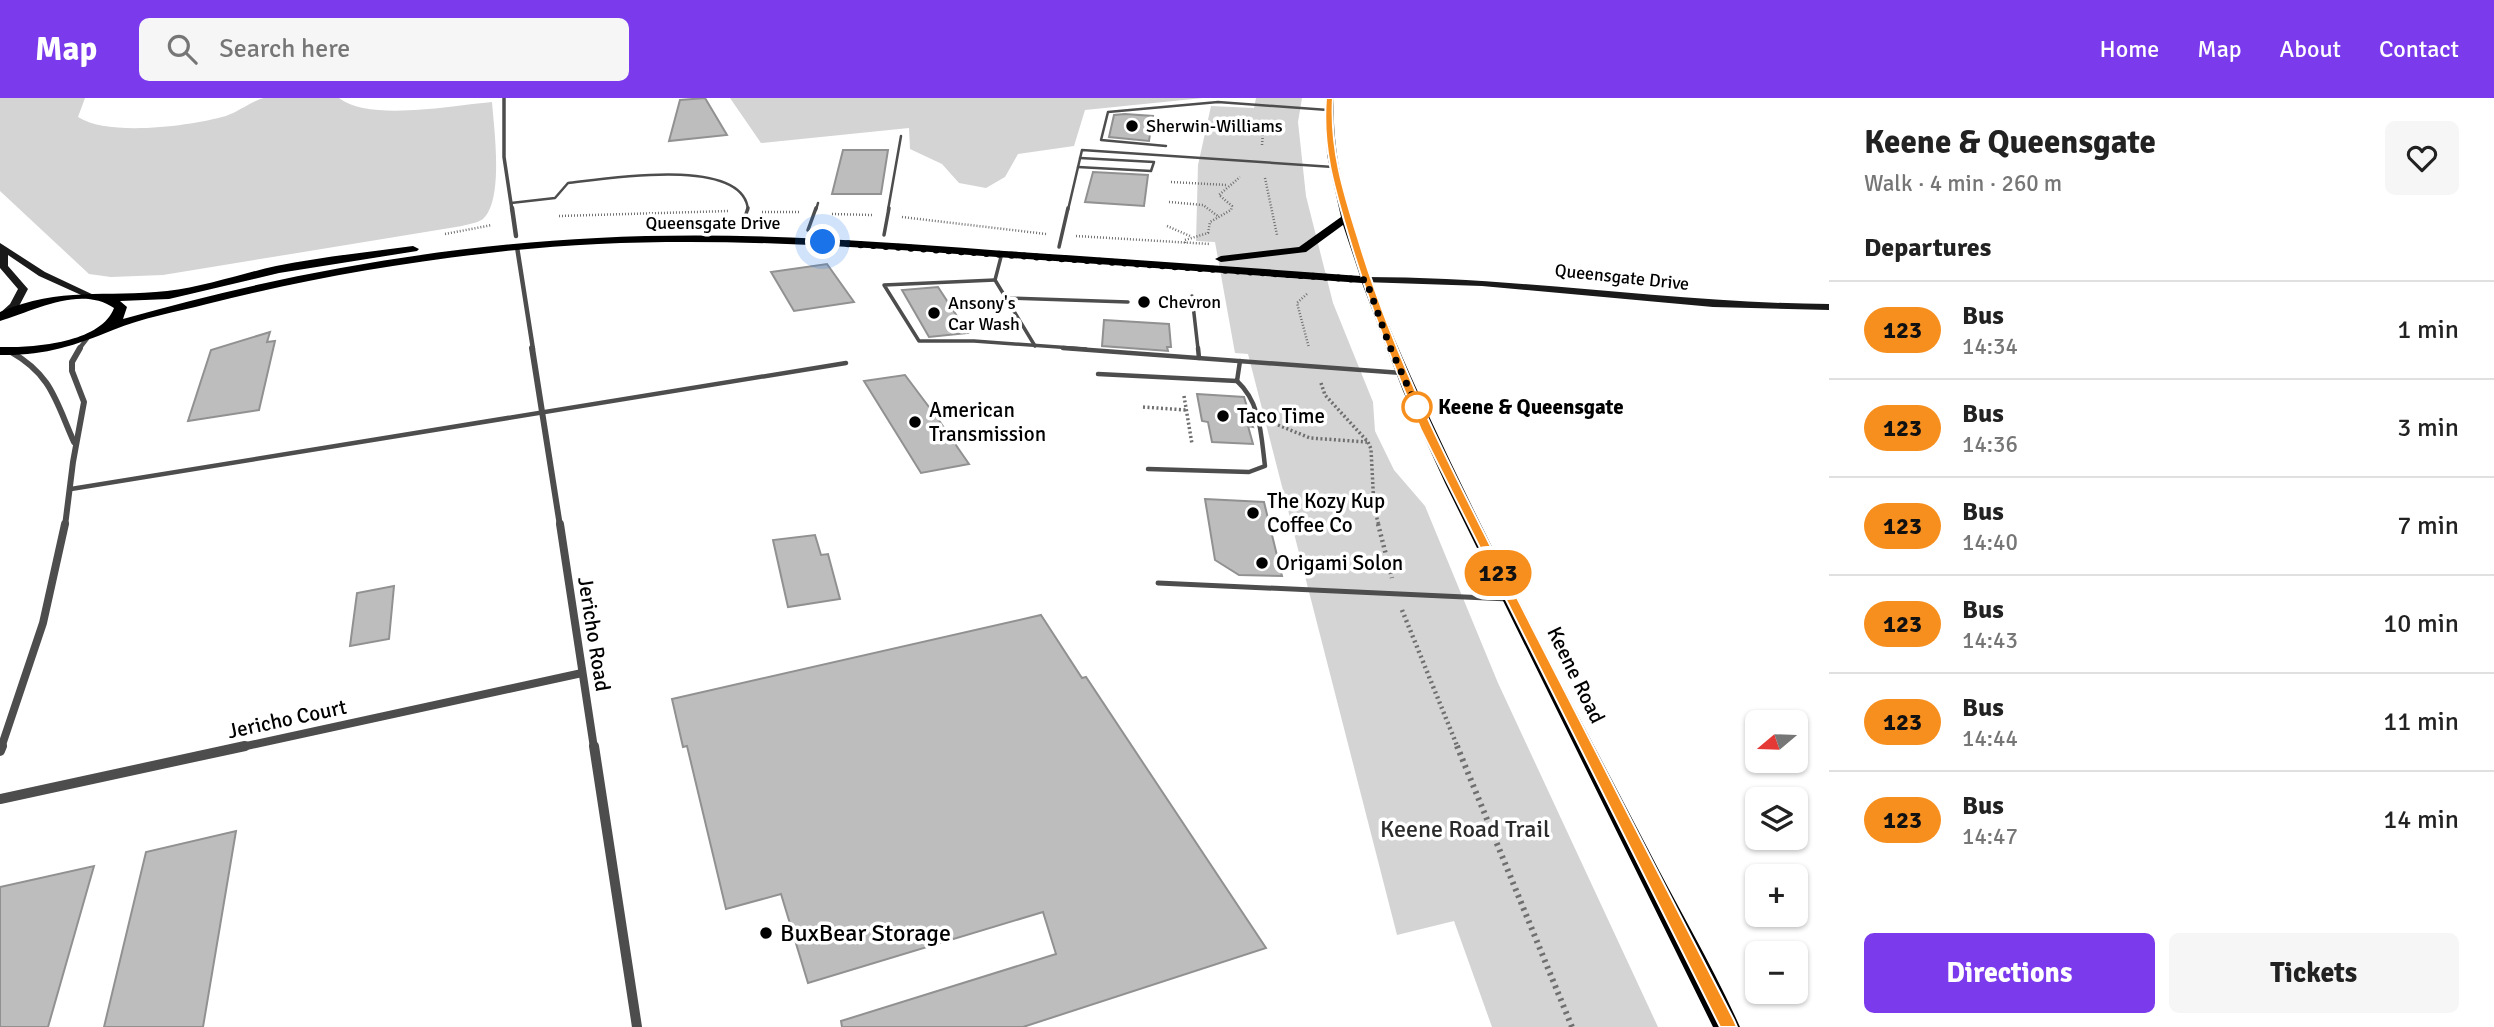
<!DOCTYPE html>
<meta charset="utf-8">
<style>
:root{--surface:#fff;--page:#f6f6f6;--text:#222;--muted:#767676;--line:#e0e0e0;--accent:#7c3aed}
body{margin:0;font-family:Signika,sans-serif;background:var(--page);color:var(--text);height:100vh;display:flex;flex-direction:column;font-size:26px;white-space:nowrap}
*{box-sizing:border-box;margin:0}
p{font-size:23px;color:var(--muted)}
.icon{flex:none;width:38px;height:38px;fill:none;stroke:currentColor;stroke-width:2;stroke-linecap:round;stroke-linejoin:round}
.map{position:relative;flex:1;overflow:hidden}
.panel{display:flex;flex-direction:column;background:var(--surface);width:665px}
.panel>*{flex:none}
.badge{padding:0 14px;border-radius:23px;font-size:24px;line-height:46px}
.needle{width:46px;rotate:251deg}
.tools{position:absolute;left:1745px;top:612px;display:grid;gap:14px}
.tools a{display:grid;place-items:center;width:63px;height:63px;border-radius:10px;background:var(--surface);box-shadow:0 2px 5px #0004;font-size:35px}
.you{position:absolute;width:35px;height:35px;margin:-18px;border:5px solid #fff;border-radius:50%;background:#1a73e8;box-shadow:0 0 0 10px #1a73e833}
.map>.badge{position:absolute;translate:-50% -50%;box-shadow:0 0 0 4px #fff}
h2{padding:0 35px;font-size:26px;line-height:63px}
.round{display:grid;place-items:center;flex:none;width:74px;height:74px;border-radius:10px;background:var(--page)}
.headline{display:flex;align-items:center;justify-content:space-between;height:119px;padding:0 35px}
h1{font-size:33px;font-weight:700;line-height:52px}
.button{display:flex;gap:14px;margin-top:auto;padding:14px 35px}
.button a{flex:1;height:80px;border-radius:10px;background:var(--accent);color:#fff;font-size:28px;font-weight:700;line-height:80px;text-align:center}
.button a+a{background:var(--page);color:var(--text)}
ul{padding:0;list-style:none}
li{display:flex;align-items:center;gap:21px;height:98px;padding:0 35px;border-top:2px solid var(--line)}
li div{flex:1}
li b{display:block;font-size:26px}
li em{font-style:normal}
li .badge{min-width:77px;font-weight:700;text-align:center}
header{display:flex;align-items:center;gap:42px;box-sizing:border-box;height:98px;padding:0 35px;background:var(--accent);color:#fff}
header strong{font-size:33px}
nav{display:flex;gap:38px;margin-inline-start:auto;font-size:24px}
.search{width:490px;height:63px;background:var(--page);display:flex;align-items:center;gap:18px;box-sizing:border-box;padding:0 24px;border-radius:10px;color:var(--muted);font-size:26px}
main{display:flex;flex:1;min-height:0}
.map>svg:first-child{display:block}
.green{fill:#d4d4d4}
.building{fill:#bdbdbd;stroke:#919191;stroke-width:2}
.lines{fill:none;stroke-linecap:round;stroke-linejoin:round}
.path-far3{stroke:#6f6f6f;stroke-width:2.5;stroke-dasharray:1 2;stroke-linecap:butt}
.path-far2{stroke:#6f6f6f;stroke-width:3.5;stroke-dasharray:2 2.5;stroke-linecap:butt}
.path-far1{stroke:#6f6f6f;stroke-width:4.5;stroke-dasharray:2 3.5;stroke-linecap:butt}
.path{stroke:#6f6f6f;stroke-width:6;stroke-dasharray:2.5 4.5;stroke-linecap:butt}
.lane-far3{stroke:#4d4d4d;stroke-width:2.5}
.lane-far2{stroke:#4d4d4d;stroke-width:3.5}
.lane-far1{stroke:#4d4d4d;stroke-width:4.5}
.lane{stroke:#4d4d4d;stroke-width:5}
.street-far4{stroke:#4d4d4d;stroke-width:3.5}
.street-far3{stroke:#4d4d4d;stroke-width:4.5}
.street-far2{stroke:#4d4d4d;stroke-width:6}
.street-far1{stroke:#4d4d4d;stroke-width:8}
.street{stroke:#4d4d4d;stroke-width:10}
.secondary{fill:#1a1a1a;fill-rule:evenodd}
.primary{fill:#000;fill-rule:evenodd}
.line{fill:#f78f1e;stroke:#fff;stroke-width:2}
.walk{stroke:#000;stroke-width:7;stroke-dasharray:0 12.6}
.poi-dot{fill:#000;stroke:#fff;stroke-width:2.5}
.stop-dot{fill:#fff;stroke:#f78f1e;stroke-width:3.5}
.labels{text-anchor:middle;dominant-baseline:central;stroke-width:7;stroke-linejoin:round;paint-order:stroke}
.far-poi-label{font-size:18px;fill:#000;stroke:#fff;text-anchor:start}
.far-street-label{font-size:18px;fill:#000;stroke:#fff}
.stop-label{font-size:21px;font-weight:bold;fill:#000;stroke:#fff;text-anchor:start}
.poi-label{font-size:21px;fill:#000;stroke:#fff;text-anchor:start}
.street-label{font-size:21px;fill:#000;stroke:#fff}
.near-park-label{font-size:24px;fill:#2b2b2b;stroke:#fff}
.near-poi-label{font-size:24px;fill:#000;stroke:#fff;text-anchor:start}
</style>
<header>
<strong>Map</strong>
<div class="search"><svg class="icon" aria-label="search" viewBox="0 0 24 24"><circle cx="10" cy="10" r="6"/><path d="M15 15l6 6"/></svg>Search here</div>
<nav><a>Home</a><a>Map</a><a>About</a><a>Contact</a></nav>
</header>
<main>
<div class="map">
<svg width="1829" height="929" viewBox="0 0 1829 929">
<rect width="100%" height="100%" fill="#fff"/>
<g class="green">
<path d="M 0,0 L 85,0 L 78,19 C 109,39 190,28 226,18 C 238,14 256,1 264,0 C 287,0 315,0 339,0 C 369,24 455,7 492,4 C 494,31 504,102 483,121 C 478,125 468,126 462,128 L 163,177 L 111,179 L 89,176 L 0,93 Z"/>
<polygon points="730,0 1203,0 1085,12 1074,48 1018,56 1005,79 986,90 959,85 942,66 910,51 909,30 761,45"/>
<polygon points="1256,0 1302,0 1298,24 1306,98 1333,205 1373,304 1375,333 1394,372 1425,408 1498,585 1658,929 1492,929 1454,823 1397,837 1248,256 1235,255 1215,144 1196,143 1198,67 1211,8 1254,10"/>
</g>
<g class="building">
<polygon points="705,0 727,37 669,43 680,2"/>
<polygon points="1125,16 1153,18 1149,43 1109,39 1114,17"/>
<polygon points="843,52 888,52 881,96 832,96"/>
<polygon points="1093,74 1148,77 1144,108 1085,104"/>
<polygon points="827,166 854,204 794,213 771,174"/>
<polygon points="938,189 968,235 929,239 902,192"/>
<polygon points="1104,222 1169,226 1171,249 1167,249 1168,253 1102,248"/>
<polygon points="270,234 267,244 275,243 259,312 188,323 211,252"/>
<polygon points="905,277 938,321 969,366 921,375 864,283"/>
<polygon points="1197,296 1244,299 1253,329 1248,328 1253,346 1212,344 1208,324 1202,323"/>
<polygon points="1205,401 1264,404 1282,478 1239,477 1215,462"/>
<polygon points="815,437 821,457 828,456 840,501 788,509 773,442"/>
<polygon points="394,488 389,541 350,548 357,495"/>
<polygon points="1041,517 1082,580 1086,579 1266,850 1023,929 842,929 841,923 1056,856 1043,814 808,885 781,796 726,811 687,648 683,649 672,601"/>
<polygon points="236,733 203,929 104,929 146,754"/>
<polygon points="94,768 48,929 0,929 0,789"/>
</g>
<g class="lines">
<g class="path-far3">
<polyline points="1262,47 1264,21"/>
<polyline points="1265,80 1277,137"/>
<polyline points="1171,84 1227,87"/>
<polyline points="1169,104 1203,107 1219,119"/>
<polyline points="762,114 799,114"/>
<polyline points="832,116 872,117"/>
<polyline points="559,118 729,113"/>
<polyline points="902,119 1046,136"/>
<polyline points="1167,128 1190,138"/>
<polyline points="445,136 492,127"/>
<polyline points="1076,138 1210,146"/>
<polyline points="1185,145 1185,142 1208,135 1210,124 1231,112 1232,108 1219,97 1240,79"/>
<polyline points="1307,196 1297,205 1309,250"/>
</g>
<g class="path-far2">
<polyline points="1321,285 1325,297 1368,344 1371,351 1374,409 1379,428"/>
<polyline points="1184,298 1192,346"/>
<polyline points="1143,309 1186,312"/>
<polyline points="1278,327 1310,340 1367,344"/>
</g>
<g class="path-far1">
<polyline points="1378,426 1392,480"/>
<polyline points="1402,512 1458,650"/>
</g>
<polyline class="path" points="1457,648 1572,929"/>
<g class="lane-far3">
<polyline points="1166,48 1101,42 1108,14 1218,4 1328,12"/>
<polyline points="1078,69 1151,73 1154,64 1080,60"/>
<path d="M 511,105 L 555,100 L 568,85 C 603,81 744,57 748,112"/>
<polyline points="816,112 818,105"/>
<polyline points="888,112 901,38"/>
<polyline points="1068,112 1082,52 1333,69"/>
</g>
<g class="lane-far2">
<polyline points="741,131 748,110"/>
<polyline points="808,132 816,110"/>
<polyline points="884,137 889,110"/>
<polyline points="1059,149 1068,110"/>
<polyline points="1002,155 995,182 1035,248"/>
<polyline points="995,182 884,187 919,243 974,243 1086,251"/>
<polyline points="1192,198 1198,251"/>
<polyline points="1006,200 1128,204"/>
<polyline points="1160,206 1193,207"/>
</g>
<g class="lane-far1">
<polyline points="1063,250 1402,275"/>
<polyline points="1198,250 1199,260"/>
<polyline points="1098,276 1237,283 1240,263"/>
<path d="M 1148,371 L 1249,374 L 1265,368 C 1261,337 1261,305 1237,283"/>
<polyline points="71,391 846,265"/>
</g>
<polyline class="lane" points="1158,485 1508,501"/>
<polyline class="street-far4" points="504,0 504,59 512,112"/>
<g class="street-far3">
<polyline points="512,110 516,138"/>
<polyline points="517,149 533,251"/>
<polyline points="79,251 89,238"/>
</g>
<g class="street-far2">
<polyline points="532,250 560,428"/>
<path d="M 11,254 C 52,277 56,304 74,344"/>
<polyline points="65,428 73,364 84,304 72,273 72,264 80,250"/>
</g>
<g class="street-far1">
<polyline points="560,426 594,650"/>
<polyline points="1,650 43,525 65,426"/>
<polyline points="237,650 582,575"/>
</g>
<g class="street">
<polyline points="594,648 637,929"/>
<polyline points="0,653 2,648"/>
<polyline points="0,701 245,648"/>
</g>
<g class="secondary">
<polygon points="0,145 45,174 98,199 90,201 39,178 8,157 8,168 28,191 18,210 8,219 0,219 0,215 10,206 18,191 0,170"/>
<path d="M 1366,179 C 1521,179 1674,205 1829,206 L 1829,212 L 1713,209 L 1482,188 L 1363,184 L 1361,182 Z"/>
</g>
<path class="primary" d="M 1326,0 L 1334,0 C 1329,100 1387,226 1428,316 C 1496,463 1573,607 1648,751 C 1678,810 1713,868 1740,929 L 1713,929 L 1445,385 L 1403,293 L 1362,185 C 1236,176 1109,167 983,158 C 824,146 665,136 506,153 C 405,164 305,181 207,206 C 176,214 142,220 113,232 C 74,248 43,258 0,257 L 0,249 C 33,250 101,245 114,210 C 80,187 34,213 0,223 L 0,214 C 61,188 105,200 167,193 C 204,189 240,176 276,168 C 321,159 368,154 413,148 L 419,151 L 417,153 L 279,175 L 169,201 L 120,203 L 127,209 L 123,221 C 277,177 436,148 597,140 C 729,133 860,142 991,152 C 1114,160 1237,169 1360,178 L 1343,127 L 1306,154 L 1221,164 L 1215,161 L 1221,158 L 1299,149 L 1341,119 L 1327,57 Z"/>
</g>
<path class="line" d="M 1326,0 L 1333,0 C 1330,50 1343,93 1358,140 C 1399,277 1468,403 1533,531 C 1600,661 1667,792 1734,922 L 1737,929 L 1720,929 L 1421,332 C 1393,267 1368,204 1348,136 C 1334,89 1322,50 1326,0 Z"/>
<g class="lines">
<polyline class="walk" points="823,144 1366,182 1390,249 1419,313 1417,309"/>
</g>
<g class="poi-dot">
<circle cx="1132" cy="28" r="7"/>
<circle cx="1144" cy="204" r="7"/>
<circle cx="934" cy="215" r="7"/>
<circle cx="1223" cy="318" r="7"/>
<circle cx="915" cy="324" r="7"/>
<circle cx="1253" cy="415" r="7"/>
<circle cx="1262" cy="465" r="7"/>
<circle cx="766" cy="835" r="7"/>
</g>
<circle class="stop-dot" cx="1417" cy="309" r="14"/>
<g class="labels">
<g class="far-poi-label">
<text x="1146" y="28">Sherwin-Williams</text>
<text x="1158" y="204">Chevron</text>
<text x="948" y="205">Ansony's<tspan x="948" dy="21">Car Wash</tspan></text>
</g>
<g class="far-street-label">
<text x="713" y="125">Queensgate Drive</text>
<text transform="translate(1622 179) rotate(6)">Queensgate Drive</text>
</g>
<g class="stop-label">
<text x="1438" y="309">Keene &amp; Queensgate</text>
</g>
<g class="poi-label">
<text x="929" y="312">American<tspan x="929" dy="24">Transmission</tspan></text>
<text x="1237" y="318">Taco Time</text>
<text x="1267" y="403">The Kozy Kup<tspan x="1267" dy="24">Coffee Co</tspan></text>
<text x="1276" y="465">Origami Solon</text>
</g>
<g class="street-label">
<text transform="translate(594 536) rotate(81)">Jericho Road</text>
<text transform="translate(1576 577) rotate(64)">Keene Road</text>
<text transform="translate(287 621) rotate(-12)">Jericho Court</text>
</g>
<g class="near-park-label">
<text x="1465" y="731">Keene Road Trail</text>
</g>
<g class="near-poi-label">
<text x="780" y="835">BuxBear Storage</text>
</g>
</g>
</svg>
<div class="tools">
<a><svg class="needle" viewBox="-14 -14 28 28"><path d="M0-13l5 13h-10z" fill="#e53935"/><path d="M0 13l5-13h-10z" fill="#767676"/></svg></a>
<a><svg class="icon" aria-label="layers" viewBox="0 0 24 24"><path d="M12 4l9 5-9 5-9-5zM3 14l9 5 9-5"/></svg></a>
<a>+</a>
<a>−</a>
</div>
<div class="you" style="left:823px;top:144px"></div>
<b class="badge" style="left:1498px;top:475px;background:#f78f1e;color:#111">123</b>
</div>
<section class="panel">
<div class="headline"><div><h1>Keene &amp; Queensgate</h1><p>Walk · 4 min · 260 m</p></div><a class="round"><svg class="icon" aria-label="heart" viewBox="0 0 24 24"><path d="M12 20l-8-8c-3-5 5-10 8-4 3-6 11-1 8 4z"/></svg></a></div>
<h2>Departures</h2>
<ul>
<li><span class="badge" style="background:#f78f1e;color:#111">123</span><div><b>Bus</b><p>14:34</p></div><em>1 min</em></li>
<li><span class="badge" style="background:#f78f1e;color:#111">123</span><div><b>Bus</b><p>14:36</p></div><em>3 min</em></li>
<li><span class="badge" style="background:#f78f1e;color:#111">123</span><div><b>Bus</b><p>14:40</p></div><em>7 min</em></li>
<li><span class="badge" style="background:#f78f1e;color:#111">123</span><div><b>Bus</b><p>14:43</p></div><em>10 min</em></li>
<li><span class="badge" style="background:#f78f1e;color:#111">123</span><div><b>Bus</b><p>14:44</p></div><em>11 min</em></li>
<li><span class="badge" style="background:#f78f1e;color:#111">123</span><div><b>Bus</b><p>14:47</p></div><em>14 min</em></li>
</ul>
<div class="button"><a>Directions</a><a>Tickets</a></div>
</section>
</main>
